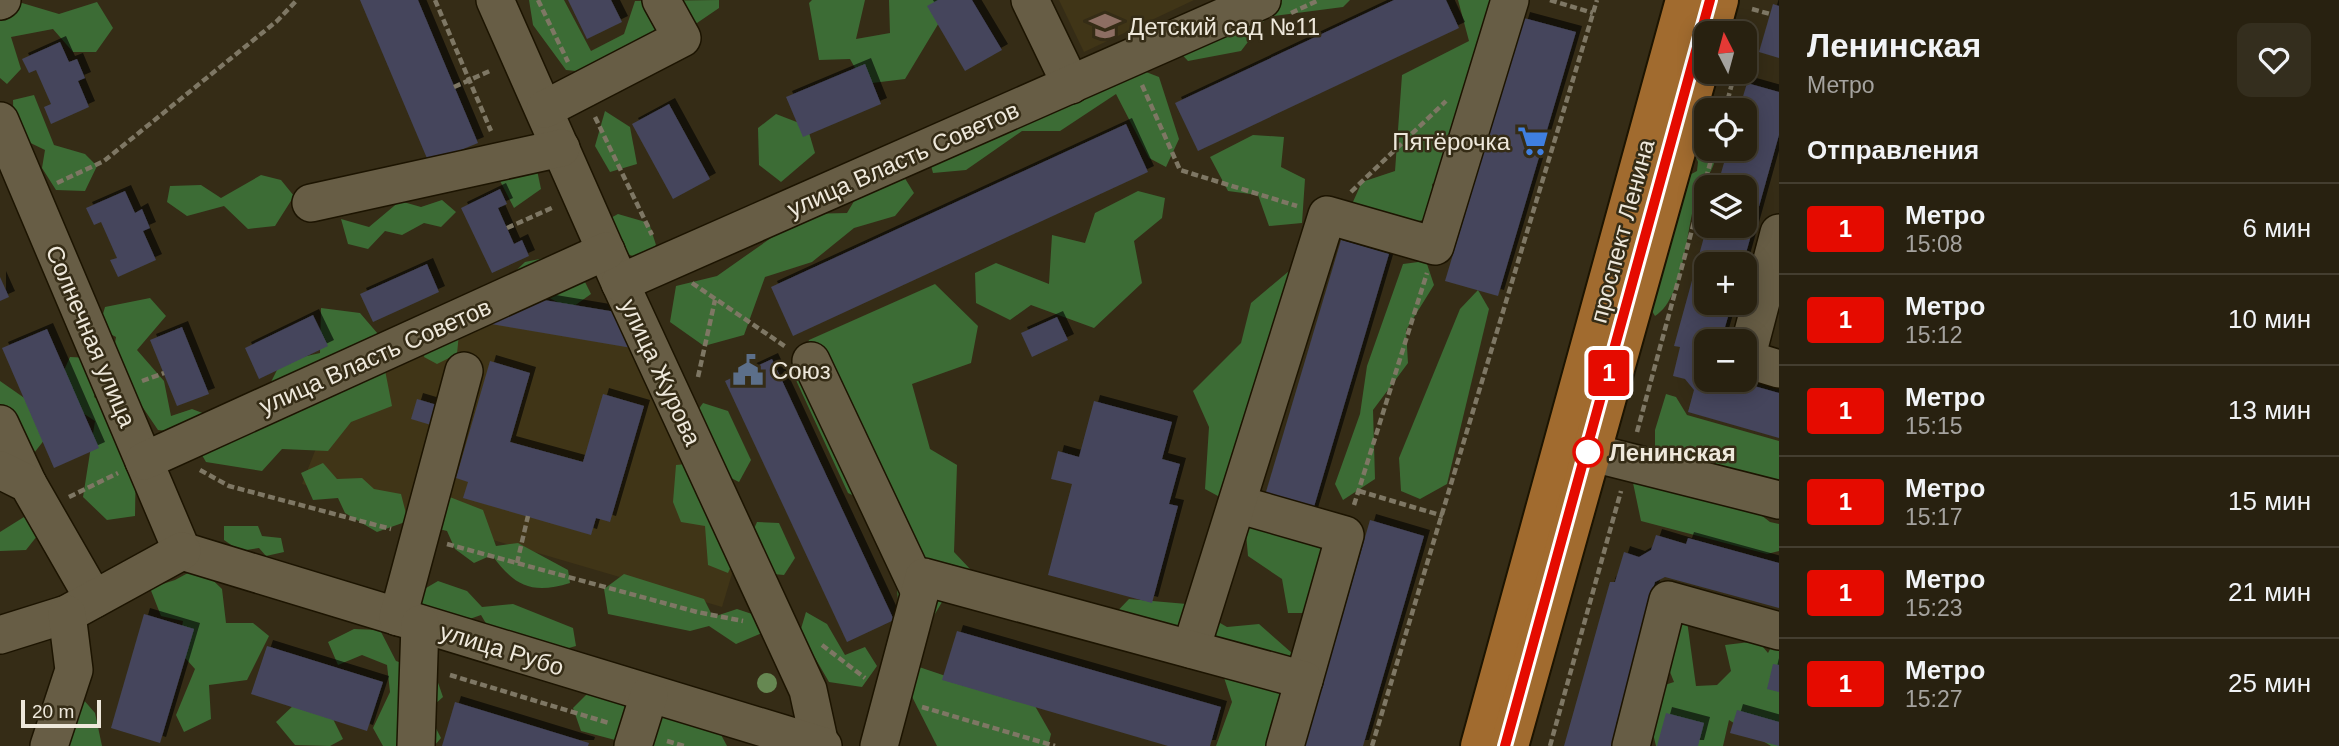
<!DOCTYPE html>
<html lang="ru">
<meta charset="utf-8">
<style>
:root{--surface:#282110;--page:#342e1e;--text:#f1f3f6;--muted:#a5a39f;--line:#443e30}
body{margin:0;font-family:Helvetica,sans-serif;background:var(--page);color:var(--text);height:100vh;display:flex;flex-direction:column;font-size:26px;white-space:nowrap}
*{box-sizing:border-box;margin:0}
p{font-size:23px;color:var(--muted)}
.icon{flex:none;width:38px;height:38px;fill:none;stroke:currentColor;stroke-width:2;stroke-linecap:round;stroke-linejoin:round}
.map{position:relative;flex:1;overflow:hidden}
.panel{display:flex;flex-direction:column;background:var(--surface);width:560px}
.panel>*{flex:none}
.badge{padding:0 14px;border-radius:5px;font-size:24px;line-height:46px}
.needle{width:46px;rotate:354deg}
.controls{position:absolute;left:1694px;top:21px;display:grid;gap:14px}
.controls a{display:grid;place-items:center;width:63px;height:63px;border-radius:14px;background:var(--surface);box-shadow:0 4px 18px #0003,0 0 0 2px var(--line);font-size:35px}
.scale{position:absolute;left:21px;bottom:18px;width:80px;box-sizing:border-box;padding-left:7px;border:4px solid #eee8db;border-top:0;font-size:19px;line-height:24px;white-space:nowrap;color:#eee8db;-webkit-text-stroke:5px #352c16;paint-order:stroke}
.map>.badge{position:absolute;translate:-50% -50%;box-shadow:0 0 0 4px #fff}
h2{padding:0 28px;font-size:26px;line-height:63px}
.round{display:grid;place-items:center;flex:none;width:74px;height:74px;border-radius:14px;background:var(--page)}
.overview{display:flex;align-items:center;justify-content:space-between;height:119px;padding:0 28px}
h1{font-size:33px;font-weight:800;line-height:52px}
ul{padding:0;list-style:none}
li{display:flex;align-items:center;gap:21px;height:91px;padding:0 28px;border-top:2px solid var(--line)}
li div{flex:1}
li b{display:block;font-size:26px}
li em{font-style:normal}
li .badge{min-width:77px;font-weight:700;text-align:center}
main{display:flex;flex:1;min-height:0}
.map>svg:first-child{display:block}
.built{fill:#403517}
.forest{fill:#3c6c35}
.building{fill:#44455c;filter:url(#shadow)}
.lines{fill:none;stroke-linecap:round;stroke-linejoin:round}
.minor-casing{stroke:#1c1401;stroke-width:40}
.major-casing{stroke:#1c1401;stroke-width:42}
.path{stroke:#7e7764;stroke-width:4.5;stroke-dasharray:7 3.5;stroke-linecap:butt}
.minor{stroke:#675d45;stroke-width:37}
.major{stroke:#a16b2f;stroke-width:38}
.tree{fill:#668852}
.line-casing{stroke:#fff;stroke-width:16}
.line{stroke:#e50b00;stroke-width:10}
.stop-dot{fill:#fff;stroke:#e50b00;stroke-width:3.5}
.labels{text-anchor:middle;dominant-baseline:central;stroke-width:5;stroke-linejoin:round;paint-order:stroke}
.poi-label{font-size:24px;fill:#eee8db;stroke:#352c16;text-anchor:start}
.street-label{font-size:24px;fill:#eee8db;stroke:#352c16}
.stop-label{font-size:24px;font-weight:bold;fill:#eee8db;stroke:#352c16;text-anchor:start}
</style>
<main>
<div class="map">
<svg width="1779" height="746" viewBox="0 0 1779 746">
<defs>
<filter id="shadow"><feDropShadow dx="6" dy="-6" stdDeviation="0" flood-color="#0009"/></filter>
</defs>
<rect width="100%" height="100%" fill="#352c16"/>
<g class="built">
<polygon points="1059,0 1194,0 1084,52"/>
<polygon points="538,299 616,312 734,567 722,607 302,484 341,385 491,324"/>
</g>
<g class="forest">
<polygon points="12,0 59,14 97,2 113,28 96,52 73,52 53,29 11,37 21,69 7,84 0,78 0,7"/>
<polygon points="529,0 564,0 591,51 624,34 635,1 719,0 719,8 697,23 669,17 651,53 605,74 566,70 533,25"/>
<polygon points="812,0 865,0 856,39 890,33 889,0 940,0 943,16 905,79 864,84 850,59 819,60 809,3"/>
<polygon points="1262,0 1350,0 1343,7 1267,17 1241,51 1188,61 1175,47"/>
<polygon points="1458,0 1511,0 1452,175 1432,184 1435,217 1387,229 1352,204 1362,182 1395,171 1402,75 1469,41"/>
<polygon points="1128,65 1159,77 1179,139 1166,167 1149,158 1116,94 1060,131 1022,131 966,170 933,173 928,154"/>
<polygon points="34,95 54,145 85,154 97,166 85,191 56,190 42,168 45,150 14,135 13,100"/>
<polygon points="605,111 630,127 637,164 610,172 595,146"/>
<polygon points="776,114 807,126 815,153 781,182 759,165 758,128"/>
<path d="M 1695,127 L 1706,131 L 1703,153 L 1715,160 C 1710,178 1704,177 1699,188 C 1686,220 1686,297 1655,316 L 1649,306 L 1684,178 L 1697,171 L 1698,162 L 1688,138 Z"/>
<polygon points="1253,135 1284,137 1281,167 1305,179 1302,223 1269,226 1258,195 1228,191 1210,157"/>
<polygon points="537,170 541,189 514,208 498,177"/>
<polygon points="901,172 914,193 895,216 854,228 812,262 765,277 744,335 704,346 670,322 676,286 717,276 805,214 847,213 863,186"/>
<polygon points="261,175 281,180 294,196 275,226 248,229 224,206 187,216 167,202 170,186 201,185 221,198"/>
<polygon points="1138,191 1165,198 1162,218 1134,241 1142,283 1094,328 1031,305 1010,320 976,303 975,273 996,263 1049,284 1052,235 1085,243 1095,213"/>
<polygon points="442,200 456,212 441,227 424,223 402,235 385,231 368,249 348,244 341,219 369,227 400,201 421,207"/>
<polygon points="618,214 649,223 656,245 641,259 611,248 605,221"/>
<polygon points="554,256 582,276 591,294 570,309 544,295 493,292 525,262"/>
<polygon points="1426,261 1434,285 1406,330 1408,363 1373,410 1375,479 1343,500 1335,484 1360,414 1367,366 1403,264"/>
<polygon points="1295,266 1229,502 1205,489 1209,427 1193,391 1241,343 1251,303"/>
<polygon points="935,284 978,326 971,363 912,384 930,449 957,465 954,552 987,587 945,597 926,629 898,602 892,514 848,493 795,378 809,340"/>
<polygon points="1478,290 1489,309 1447,484 1420,499 1401,491 1399,458 1460,309"/>
<polygon points="150,298 166,316 137,350 164,381 171,416 192,409 221,420 260,404 281,362 320,353 321,308 360,313 378,334 392,406 351,422 328,451 282,449 262,471 206,462 189,433 158,430 112,362 116,337 99,328 105,307"/>
<polygon points="459,333 457,354 437,364 424,357 426,340"/>
<polygon points="70,357 91,358 100,378 94,397 120,413 136,453 135,516 107,520 83,497 95,421 75,408 61,377"/>
<polygon points="0,381 33,404 45,439 23,467 0,452"/>
<polygon points="1666,394 1676,397 1687,415 1779,441 1779,481 1757,476 1744,502 1770,522 1779,524 1779,551 1767,554 1641,521 1632,478 1655,452 1655,430"/>
<polygon points="703,403 728,411 751,460 739,482 715,470 691,420"/>
<polygon points="323,463 337,479 362,478 374,489 401,494 408,521 377,532 345,513 338,498 313,500 301,473"/>
<polygon points="696,463 737,553 728,573 708,565 705,526 681,522 673,502 676,465"/>
<path d="M 442,494 L 483,510 L 496,546 L 518,543 L 568,570 L 570,583 C 532,595 514,586 492,555 L 474,563 L 455,549 L 447,531 L 427,526 Z"/>
<polygon points="24,517 41,531 26,550 0,551 0,532"/>
<polygon points="757,522 779,523 795,558 784,575 762,573 748,542"/>
<polygon points="1245,522 1315,530 1333,567 1317,613 1288,613 1282,579 1248,556"/>
<polygon points="224,526 258,526 262,536 281,538 284,552 266,556 259,548 240,551 224,540"/>
<polygon points="199,567 222,589 226,623 253,623 269,636 247,680 209,685 211,719 184,732 176,715 195,669 178,650 183,621 161,616 150,588 175,580"/>
<polygon points="624,574 704,599 713,617 737,609 758,616 762,633 736,644 709,626 690,631 608,614 604,589"/>
<polygon points="438,581 467,591 482,607 513,604 573,628 576,646 551,653 494,637 481,615 450,626 420,616 414,595"/>
<polygon points="1129,599 1187,604 1227,627 1259,624 1301,661 1282,746 1216,746 1232,702 1213,644 1109,620"/>
<polygon points="1684,599 1696,686 1717,685 1731,671 1725,645 1758,641 1768,653 1779,632 1779,746 1771,746 1729,720 1723,746 1656,746 1643,692 1674,682 1652,627"/>
<polygon points="806,612 827,624 845,655 865,647 877,666 862,687 829,682 800,632"/>
<polygon points="354,629 380,630 396,661 435,674 443,697 427,711 441,738 434,746 383,746 373,728 390,692 387,665 362,655 338,665 328,642"/>
<polygon points="919,667 1035,706 1051,734 1048,746 937,746 903,679"/>
<polygon points="592,689 718,729 727,746 638,746 581,731 573,708"/>
<polygon points="75,690 95,713 102,746 37,746"/>
<polygon points="296,703 329,711 343,739 330,746 295,745 276,722"/>
</g>
<g class="building">
<polygon points="360,0 418,0 478,143 429,163"/>
<polygon points="568,0 611,0 622,22 587,39"/>
<polygon points="938,0 972,0 1002,50 965,71 927,6"/>
<polygon points="1394,0 1446,0 1459,28 1198,151 1175,103"/>
<polygon points="1773,4 1779,6 1779,58 1759,52"/>
<polygon points="1524,18 1576,32 1498,296 1445,281"/>
<polygon points="60,42 69,62 77,59 85,78 78,81 89,107 51,124 44,107 51,104 36,70 29,73 22,59"/>
<polygon points="865,64 881,104 803,137 786,97"/>
<polygon points="1747,83 1779,92 1779,135 1743,264 1706,264 1706,303 1732,303 1721,341 1706,341 1706,380 1733,380 1779,393 1779,438 1688,412 1694,390 1685,379 1673,376 1680,347 1674,346 1707,226 1745,226 1745,187 1717,187 1728,149 1745,149 1745,110 1739,110"/>
<polygon points="669,104 710,179 673,199 632,124"/>
<polygon points="1126,124 1148,172 793,336 771,287"/>
<polygon points="500,189 507,204 498,208 514,244 522,240 529,256 492,273 461,208"/>
<polygon points="125,191 135,213 142,209 150,228 143,231 156,260 118,277 110,260 117,258 101,222 94,225 86,208"/>
<polygon points="1341,240 1389,254 1311,517 1263,502"/>
<polygon points="427,264 439,292 373,322 360,294"/>
<polygon points="0,277 9,297 0,301"/>
<polygon points="538,299 616,312 632,348 491,324"/>
<polygon points="313,315 328,346 259,379 245,348"/>
<polygon points="1057,317 1068,340 1032,357 1021,333"/>
<polygon points="182,327 209,394 177,406 150,340"/>
<polygon points="47,329 99,448 54,468 2,348"/>
<polygon points="772,359 894,620 847,642 725,381"/>
<polygon points="490,361 530,373 510,442 583,462 603,394 644,406 610,522 596,518 591,535 463,498 468,482 456,478"/>
<polygon points="417,399 437,405 431,425 411,419"/>
<polygon points="1094,401 1172,422 1162,459 1180,464 1169,504 1178,506 1152,603 1048,575 1072,484 1051,479 1058,451 1079,457"/>
<polygon points="1370,520 1424,536 1363,746 1305,746"/>
<polygon points="1656,535 1686,544 1688,538 1779,563 1779,608 1665,577 1655,582 1616,725 1626,728 1621,746 1564,746 1610,582 1615,582 1624,552 1639,557 1651,550"/>
<polygon points="144,614 194,629 160,743 111,728"/>
<polygon points="957,631 1221,707 1210,746 1168,746 942,680"/>
<polygon points="267,646 383,682 367,731 251,694"/>
<polygon points="1773,664 1779,665 1779,692 1767,689"/>
<polygon points="455,702 589,743 588,746 442,746"/>
<polygon points="1737,710 1779,722 1779,746 1730,733"/>
<polygon points="1666,713 1704,723 1698,746 1657,746"/>
</g>
<g class="lines">
<defs>
<g id="minor">
<polyline points="495,0 620,283 808,690 820,745"/>
<polyline points="1030,0 1071,85"/>
<polyline points="0,1 2,0"/>
<polyline points="545,109 682,38 661,0"/>
<polyline points="0,121 182,551"/>
<polyline points="311,203 561,148"/>
<polyline points="1779,233 1746,359 1779,369"/>
<polyline points="620,283 1262,0"/>
<polyline points="811,361 920,592"/>
<polyline points="0,424 28,484"/>
<polyline points="1593,453 1779,500"/>
<polyline points="144,461 606,251"/>
<polyline points="0,470 28,484 94,599"/>
<polyline points="1237,504 1345,535 1304,680"/>
<polyline points="182,551 823,746"/>
<polyline points="398,617 464,371"/>
<polyline points="0,635 67,614 182,551"/>
<polyline points="1191,649 1327,215 1435,246 1510,0"/>
<polyline points="49,746 74,670 67,614"/>
<polyline points="416,746 420,624"/>
<polyline points="633,746 649,695"/>
<polyline points="879,746 924,577 1304,680 1285,746"/>
<polyline points="1631,746 1668,600 1779,631"/>
</g>
<g id="major">
<polyline points="1710,33 1719,0"/>
<polyline points="1480,746 1685,0"/>
<polyline points="1509,746 1706,45"/>
</g>
</defs>
<use href="#minor" class="minor-casing"/>
<use href="#major" class="major-casing"/>
<g class="path">
<polyline points="435,0 491,131"/>
<polyline points="538,0 568,62"/>
<polyline points="1550,0 1593,13"/>
<polyline points="1752,9 1770,14"/>
<polyline points="1291,13 1319,0"/>
<polyline points="1142,85 1180,170 1297,206"/>
<polyline points="454,87 492,70"/>
<polyline points="1725,110 1735,72"/>
<polyline points="595,117 652,235"/>
<polyline points="57,183 104,161 277,21 297,0"/>
<polyline points="1351,192 1446,101"/>
<polyline points="507,228 554,207"/>
<polyline points="692,283 786,347"/>
<polyline points="698,377 715,300"/>
<polyline points="142,381 164,373"/>
<polyline points="1637,432 1714,149"/>
<polyline points="200,470 229,486 391,529"/>
<polyline points="1359,491 1443,516"/>
<polyline points="69,497 118,473"/>
<polyline points="1354,505 1427,273"/>
<polyline points="447,544 697,612 743,621"/>
<polyline points="517,563 528,516"/>
<polyline points="822,645 865,678"/>
<polyline points="450,675 609,723"/>
<polyline points="922,707 1055,746"/>
<polyline points="667,741 684,746"/>
<polyline points="1372,746 1597,0"/>
<polyline points="1550,746 1621,491"/>
</g>
<use href="#minor" class="minor"/>
<use href="#major" class="major"/>
</g>
<circle class="tree" cx="767" cy="683" r="10"/>
<g class="lines">
<defs>
<polyline id="line" points="1505,746 1710,0"/>
</defs>
<use href="#line" class="line-casing"/>
<use href="#line" class="line"/>
</g>
<defs>
<symbol id="school-bare" viewBox="-9 -9 18 18"><path d="M0-5L7-2L0 1L-7-2ZM-4 1L0 2.5L4 1V4Q0 6-4 4Z" fill="#8d6e63" stroke="#352c16" stroke-width="2.5" paint-order="stroke"/></symbol>
<symbol id="supermarket-bare" viewBox="-9 -9 18 18"><path d="M-6-5.5h2.5l.6 2H6L4.5 2H-2.5L-4.4-4H-6ZM-1.5 3.2a1.3 1.3 0 1 0 .1 0ZM3 3.2a1.3 1.3 0 1 0 .1 0Z" fill="#3f7fe0" stroke="#352c16" stroke-width="2.5" paint-order="stroke"/></symbol>
<symbol id="civic-bare" viewBox="-9 -9 18 18"><path d="M-.6-6.5H3V-4.5H.6V-3L4-1V1h2V6H-6V1h2V-1L-.6-3ZM-1.2 2.5V6h2.4V2.5Z" fill="#5c6f8a" stroke="#352c16" stroke-width="2.5" paint-order="stroke"/></symbol>
</defs>
<g fill-rule="evenodd">
<use href="#school-bare" x="1083" y="4" width="44" height="44"/>
<use href="#supermarket-bare" x="1511" y="119" width="44" height="44"/>
<use href="#civic-bare" x="726" y="348" width="44" height="44"/>
</g>
<circle class="stop-dot" cx="1588" cy="452" r="14"/>
<g class="labels">
<g class="poi-label">
<text x="1128" y="26">Детский сад №11</text>
<text x="1510" y="141" text-anchor="end">Пятёрочка</text>
<text x="771" y="370">Союз</text>
</g>
<g class="street-label">
<text transform="translate(903 159) rotate(-24)">улица Власть Советов</text>
<text transform="translate(1622 231) rotate(-75)">проспект Ленина</text>
<text transform="translate(91 336) rotate(67)">Солнечная улица</text>
<text transform="translate(375 356) rotate(-24)">улица Власть Советов</text>
<text transform="translate(661 372) rotate(65)">улица Журова</text>
<text transform="translate(502 649) rotate(17)">улица Рубо</text>
</g>
<g class="stop-label">
<text x="1609" y="452">Ленинская</text>
</g>
</g>
</svg>
<div class="controls">
<a><svg class="needle" viewBox="-14 -14 28 28"><path d="M0-13l5 13h-10z" fill="#e53935"/><path d="M0 13l5-13h-10z" fill="#a5a39f"/></svg></a>
<a><svg class="icon" aria-label="locate" viewBox="0 0 24 24"><circle cx="12" cy="12" r="6"/><path d="M12 2v4M12 18v4M2 12h4M18 12h4"/></svg></a>
<a><svg class="icon" aria-label="layers" viewBox="0 0 24 24"><path d="M12 4l9 5-9 5-9-5zM3 14l9 5 9-5"/></svg></a>
<a>+</a>
<a>−</a>
</div>
<div class="scale">20 m</div>
<b class="badge" style="left:1609px;top:373px;background:#e50b00;color:#fff">1</b>
</div>
<section class="panel">
<div class="overview"><div><h1>Ленинская</h1><p>Метро</p></div><a class="round"><svg class="icon" aria-label="heart" viewBox="0 0 24 24"><path d="M12 20l-8-8c-3-5 5-10 8-4 3-6 11-1 8 4z"/></svg></a></div>
<h2>Отправления</h2>
<ul>
<li><span class="badge" style="background:#e50b00;color:#fff">1</span><div><b>Метро</b><p>15:08</p></div><em>6 мин</em></li>
<li><span class="badge" style="background:#e50b00;color:#fff">1</span><div><b>Метро</b><p>15:12</p></div><em>10 мин</em></li>
<li><span class="badge" style="background:#e50b00;color:#fff">1</span><div><b>Метро</b><p>15:15</p></div><em>13 мин</em></li>
<li><span class="badge" style="background:#e50b00;color:#fff">1</span><div><b>Метро</b><p>15:17</p></div><em>15 мин</em></li>
<li><span class="badge" style="background:#e50b00;color:#fff">1</span><div><b>Метро</b><p>15:23</p></div><em>21 мин</em></li>
<li><span class="badge" style="background:#e50b00;color:#fff">1</span><div><b>Метро</b><p>15:27</p></div><em>25 мин</em></li>
</ul>
</section>
</main>
